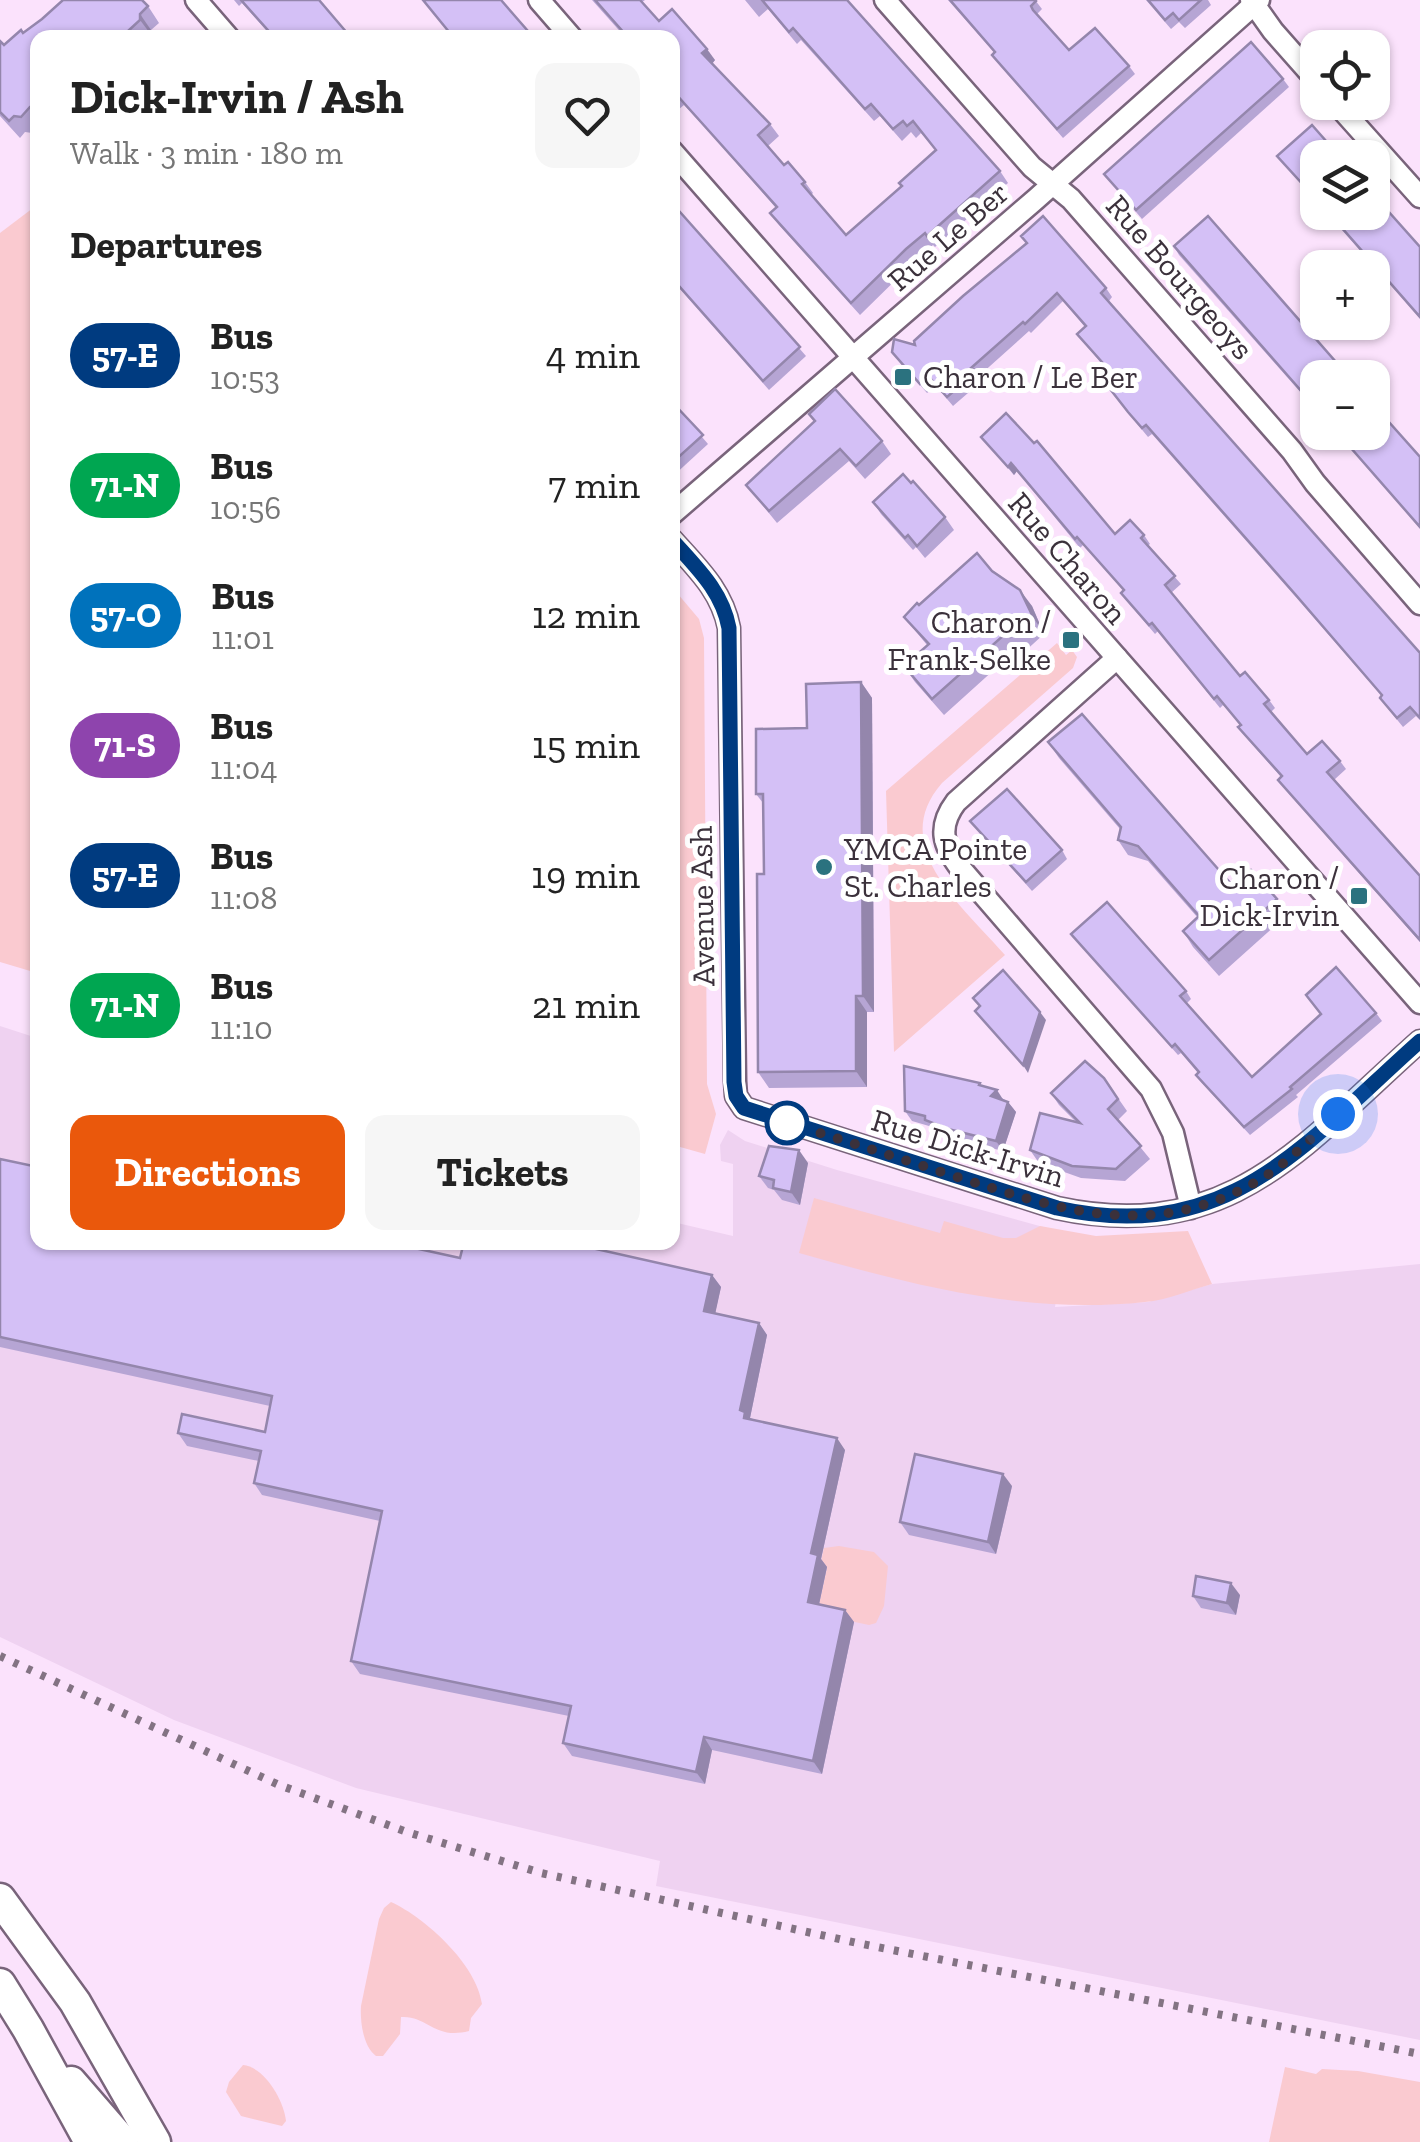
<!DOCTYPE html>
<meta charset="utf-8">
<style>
:root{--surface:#fff;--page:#f6f6f6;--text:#222;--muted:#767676;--accent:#ea580c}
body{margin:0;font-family:"Zilla Slab",serif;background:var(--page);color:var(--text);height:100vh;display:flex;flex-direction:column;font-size:38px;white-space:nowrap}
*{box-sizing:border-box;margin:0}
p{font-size:32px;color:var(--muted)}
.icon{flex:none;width:55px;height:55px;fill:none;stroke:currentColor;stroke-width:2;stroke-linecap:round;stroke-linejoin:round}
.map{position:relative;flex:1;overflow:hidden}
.drawer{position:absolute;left:30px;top:30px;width:650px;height:1220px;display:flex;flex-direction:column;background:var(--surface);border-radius:20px;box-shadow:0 2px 8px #0004}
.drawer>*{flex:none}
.badge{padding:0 20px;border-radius:32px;font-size:35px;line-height:65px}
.tools{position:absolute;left:1300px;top:30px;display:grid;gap:20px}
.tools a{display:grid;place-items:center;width:90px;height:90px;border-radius:20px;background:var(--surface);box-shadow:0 2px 8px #0004;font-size:50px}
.you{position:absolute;width:50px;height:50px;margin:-25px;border:8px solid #fff;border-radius:50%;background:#1a73e8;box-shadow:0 0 0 15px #1a73e833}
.map>.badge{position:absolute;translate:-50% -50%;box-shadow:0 0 0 5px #fff}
h2{padding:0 40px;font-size:38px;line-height:90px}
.round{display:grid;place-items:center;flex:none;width:105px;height:105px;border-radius:20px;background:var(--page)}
.head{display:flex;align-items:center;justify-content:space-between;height:170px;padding:0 40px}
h1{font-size:48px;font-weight:700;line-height:75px}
.primary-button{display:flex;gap:20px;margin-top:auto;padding:20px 40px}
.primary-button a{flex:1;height:115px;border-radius:20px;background:var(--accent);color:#fff;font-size:40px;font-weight:700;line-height:115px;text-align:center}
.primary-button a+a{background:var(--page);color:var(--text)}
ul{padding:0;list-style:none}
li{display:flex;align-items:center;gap:30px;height:130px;padding:0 40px}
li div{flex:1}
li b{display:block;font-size:38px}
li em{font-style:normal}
li .badge{min-width:110px;font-weight:700;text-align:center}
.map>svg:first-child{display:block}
.built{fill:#efd2f1}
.green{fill:#facad0}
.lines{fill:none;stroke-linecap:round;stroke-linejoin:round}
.minor-casing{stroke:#79647b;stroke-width:25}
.primary-casing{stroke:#79647b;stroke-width:35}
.minor{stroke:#fff;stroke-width:20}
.primary{stroke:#fff;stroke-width:30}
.rail{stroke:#837383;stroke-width:8;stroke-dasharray:5 10;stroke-linecap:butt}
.wall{fill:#b6a5d4}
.shaded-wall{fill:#9486ac}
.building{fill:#d4c0f6;stroke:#9486ac;stroke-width:2.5}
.line-casing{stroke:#fff;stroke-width:22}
.line{stroke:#003b80;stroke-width:15}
.walk{stroke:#3b313b;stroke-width:10;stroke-dasharray:0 18}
.poi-dot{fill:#2b727f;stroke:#fff;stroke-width:4}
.stop-dot{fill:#fff;stroke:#003b80;stroke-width:5}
.labels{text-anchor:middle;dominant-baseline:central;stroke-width:10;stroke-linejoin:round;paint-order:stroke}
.street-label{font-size:32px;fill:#3b313b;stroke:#fff}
.poi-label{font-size:32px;fill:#3b313b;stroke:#fff;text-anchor:start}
</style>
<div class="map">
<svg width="1420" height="2142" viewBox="0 0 1420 2142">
<rect width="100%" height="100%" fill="#fbe2fc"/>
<polygon class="built" points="0,1026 37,1038 38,1242 672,1242 673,1222 733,1236 733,1164 721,1161 720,1145 728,1130 745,1141 837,1170 1065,1233 1055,1307 1148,1302 1212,1284 1420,1264 1420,2040 656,1886 660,1861 356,1788 174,1720 0,1637"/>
<g class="green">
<polygon points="37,205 37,973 0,962 0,233"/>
<polygon points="672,587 699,619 704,638 707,1084 716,1114 705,1154 673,1145"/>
<path d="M 1057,643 L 1066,655 L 1072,650 L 1077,657 L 1073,668 L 942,783 C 886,847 965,908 1005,955 L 894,1052 L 886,791 Z"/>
<path d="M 814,1198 L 940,1233 L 944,1221 L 1003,1238 L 1016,1238 L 1040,1226 L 1096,1236 L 1188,1231 L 1212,1284 C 1190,1290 1168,1300 1145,1302 C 1025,1315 913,1285 799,1253 Z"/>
<polygon points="839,1546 874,1552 888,1566 884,1606 876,1623 869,1625 817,1614 827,1568 820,1566 824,1548"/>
<path d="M 391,1902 C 426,1918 477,1965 482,2004 L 471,2018 L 469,2031 C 434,2040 427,2015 401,2017 L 400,2034 L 383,2056 L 376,2056 C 363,2046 360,2022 361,2006 L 379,1919 L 384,1908 Z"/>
<path d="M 243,2065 C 265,2067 284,2101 286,2121 L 282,2126 L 241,2116 L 226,2092 L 229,2082 Z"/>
<polygon points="1285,2067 1316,2074 1322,2069 1358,2071 1420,2082 1420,2142 1269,2142"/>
</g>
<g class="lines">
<defs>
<g id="minor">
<polyline points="196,0 229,38"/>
<polyline points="539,0 572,38"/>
<polyline points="885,0 1032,167 1071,199 1292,451 1315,483 1420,604"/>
<polyline points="1251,0 1273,31 1318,82"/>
<polyline points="1335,102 1420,197"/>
<polyline points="672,151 1420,1003"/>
<polyline points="672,514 1036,199 1259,0"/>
<path d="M 672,540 C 697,568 722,591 729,628 L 735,1081 L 736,1096 L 744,1108 L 1057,1208 C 1230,1245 1303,1145 1420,1041"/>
<path d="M 1117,658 L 956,802 C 937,827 943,846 961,869 L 1151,1089 L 1173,1133 L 1191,1208"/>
</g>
<g id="primary">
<polyline points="0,1899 75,2002 155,2142"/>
<polyline points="0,1984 28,2029 90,2142"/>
<polyline points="71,2082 123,2142"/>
</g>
</defs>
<use href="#minor" class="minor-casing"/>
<use href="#primary" class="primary-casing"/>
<use href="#minor" class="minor"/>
<use href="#primary" class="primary"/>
<polyline class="rail" points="0,1656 279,1785 407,1832 541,1873 857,1943 1420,2054"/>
</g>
<g class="wall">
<polygon points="234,0 319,0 351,38 273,38 242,3 239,6"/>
<polygon points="592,0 645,0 642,2 659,21 715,60 712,64 770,124 779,136 768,146 784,165 805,182 813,193 811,195 846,235 901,186 936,150 921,133 916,138 911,132 902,141 880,116 874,121 801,40 797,44 768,9 759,17 745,0 847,0 1000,171 1008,183 935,247 933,245 915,261 860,315 779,225 770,213 776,208 712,135 684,105 678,110 672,104 672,38 625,37"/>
<polygon points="948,0 1035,0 1042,9 1037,14 1069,50 1129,66 1135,74 1063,138 998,63 992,55 995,53"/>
<polygon points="1146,0 1208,0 1211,5 1185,28 1179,22 1171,29"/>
<polygon points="148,6 159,23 151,30 152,36 150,38 38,38 38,128 32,133 25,132 20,138 0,116 0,41 4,45 23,33"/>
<polygon points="1283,79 1289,87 1142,219 1104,174"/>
<polygon points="672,203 806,356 769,390 672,280"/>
<polygon points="1326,212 1372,212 1420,247 1420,318"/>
<polygon points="1021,236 1106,288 1112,297 1109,301 1420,653 1420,720 1416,716 1403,727 1386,706 1380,698 1382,696 1301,603 1152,434 1148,437 1134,420 1109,389 1107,377 1098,365 1101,363 1077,334 1085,327 1063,301 1031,333 1029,331 980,375 983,380 953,406 936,386 927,393 898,360 892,352 915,345 1026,243"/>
<polygon points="1174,246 1318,378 1318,412 1179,255"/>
<polygon points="672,402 708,444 672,477"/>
<polygon points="809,414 882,441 891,454 865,479 849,461 777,523 746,485 814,422"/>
<polygon points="1336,432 1372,432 1420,457 1420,528"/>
<polygon points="981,437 1115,534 1144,535 1150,544 1147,546 1181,584 1171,593 1240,676 1269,700 1275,708 1271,712 1307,754 1340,761 1346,769 1334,780 1420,876 1420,942 1284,788 1278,780 1281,777 1244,735 1238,727 1241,725 1223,705 1220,708 1158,631 1155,634 1127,601 1121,593 1124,591 1083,545 1080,548 1017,471 1014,475"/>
<polygon points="911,483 945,517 954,530 925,558 916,547 913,550 881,514 873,502"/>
<polygon points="992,571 1032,606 1044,634 1022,654 1016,650 944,715 915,682 904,666 927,645 904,617 919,605"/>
<polygon points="861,682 872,698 874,1012 867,1012 867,1087 769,1088 758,1072 764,874 763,803 756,794 807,728"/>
<polygon points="1048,742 1233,886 1277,899 1288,914 1219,976 1193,947 1183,931 1198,918 1148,861 1128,855 1118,840 1120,829 1059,758"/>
<polygon points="970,821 1062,850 1067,859 1032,891"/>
<polygon points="1071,934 1186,991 1191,999 1186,1004 1252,1077 1321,1015 1306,995 1376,1013 1382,1021 1296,1095 1298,1097 1250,1135 1202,1083 1196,1075 1198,1073 1181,1053 1178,1055"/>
<polygon points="1104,1078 1127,1111 1118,1120 1150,1159 1125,1181 1081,1178 1039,1163 1030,1150 1076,1122 1059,1105 1051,1093"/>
<polygon points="983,1086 1008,1102 1016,1112 1003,1151 955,1139 932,1130 929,1126 912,1121 905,1111"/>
<polygon points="0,1159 460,1258 712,1275 721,1287 715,1313 759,1323 767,1335 750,1418 845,1450 821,1559 827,1567 819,1604 845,1610 854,1622 822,1774 712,1750 705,1784 572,1756 563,1743 569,1716 360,1674 351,1661 380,1521 262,1495 254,1483 259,1461 187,1446 178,1433 265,1432 270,1406 0,1347"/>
<polygon points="808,1163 800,1205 782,1200 774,1190 768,1188 759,1176"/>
<polygon points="1012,1486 996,1554 909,1535 900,1522"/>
<polygon points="1240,1595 1236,1615 1201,1608 1193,1596"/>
</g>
<g class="shaded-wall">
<polygon points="140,14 151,30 152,36 140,20"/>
<polygon points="707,49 715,60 711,65 702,53"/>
<polygon points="1011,463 1017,471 1014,475 1008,467"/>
<polygon points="1020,590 1032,606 1044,634 1033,617"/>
<polygon points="861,682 872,698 874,1012 863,996"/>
<polygon points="856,996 867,1012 867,1087 856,1071"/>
<polygon points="1040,1012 1046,1020 1028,1073 1023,1065"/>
<polygon points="997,1090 1004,1101 991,1096"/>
<polygon points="1008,1102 1016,1112 1003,1151 996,1141"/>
<polygon points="799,1150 808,1163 800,1205 791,1192"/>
<polygon points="712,1275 721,1287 713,1324 704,1311"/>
<polygon points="759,1323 767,1335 750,1418 752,1430 740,1410"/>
<polygon points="837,1438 845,1450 821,1559 827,1567 817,1614 808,1602 811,1553"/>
<polygon points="1003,1474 1012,1486 996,1554 988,1542"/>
<polygon points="1231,1583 1240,1595 1236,1615 1227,1603"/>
<polygon points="845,1610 854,1622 822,1774 813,1761"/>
<polygon points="704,1737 712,1750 705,1784 696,1772"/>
</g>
<g class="building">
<polygon points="63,0 142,0 148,6 140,14 140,20 127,32 126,38 38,38 38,106 30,107 21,117 14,116 9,121 0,112 0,41 4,45 21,30 23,33 42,19"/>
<polygon points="241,0 319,0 348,34 343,38 275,38"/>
<polygon points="423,0 501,0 534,38 454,38"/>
<polygon points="595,0 640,0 659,21 672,9 707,49 702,53 770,124 758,135 784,165 788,162 805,182 802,184 846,235 902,186 899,183 936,150 913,121 907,126 903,121 893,129 871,104 865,109 793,28 789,32 762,0 847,0 1000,171 927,236 925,233 906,249 851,303 770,213 777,207 675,93 672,96 672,38 624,38 626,35"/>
<polygon points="950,0 1035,0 1036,1 1031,6 1033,10 1069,50 1095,28 1129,66 1057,129 992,55 995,52"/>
<polygon points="1148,0 1201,0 1179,20 1173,13 1165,20"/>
<polygon points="1251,42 1283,79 1136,210 1104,174"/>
<polygon points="1312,125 1341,158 1318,158 1318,201 1277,156"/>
<polygon points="1372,193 1420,247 1420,317 1328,212 1372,212"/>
<polygon points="672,203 800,347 763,381 672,278"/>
<polygon points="1043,216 1106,288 1101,293 1420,653 1420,718 1410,707 1397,718 1380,698 1382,695 1295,594 1146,425 1142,428 1128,412 1103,380 1108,376 1098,365 1102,362 1077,334 1086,326 1057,293 1025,324 1023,322 971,368 977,371 947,397 929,377 920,384 892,352 894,339 915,345 914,341 963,296 1027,243 1021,236"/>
<polygon points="1208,216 1350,378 1318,378 1318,410 1174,246"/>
<polygon points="835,389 882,441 856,466 840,449 769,511 746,485 815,421 809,414"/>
<polygon points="672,402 703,435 672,463"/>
<polygon points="1372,403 1420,457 1420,527 1337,432 1372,432"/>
<polygon points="1006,413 1034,443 1037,441 1115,534 1130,520 1144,535 1141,538 1175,576 1165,585 1240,676 1245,672 1269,700 1264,704 1307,754 1322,741 1340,761 1327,772 1420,876 1420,940 1278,780 1282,776 1238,727 1241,725 1217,696 1214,699 1152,623 1149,625 1121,593 1124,590 1077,537 1075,539 1011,463 1008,467 981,437"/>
<polygon points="903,474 911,483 913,481 945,517 917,546 908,535 905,538 873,502"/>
<polygon points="977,553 992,571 1020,590 1033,617 1010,637 1005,634 932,699 904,666 929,644 904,617 917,603 919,605"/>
<polygon points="861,682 863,996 856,996 856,1071 758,1072 757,874 764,874 763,794 756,794 756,729 807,728 806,684"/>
<polygon points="1082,714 1233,886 1251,870 1277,899 1209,960 1183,931 1199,916 1138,846 1118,840 1121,827 1048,742"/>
<polygon points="1007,789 1062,850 1026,882 970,821"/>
<polygon points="1107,902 1186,991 1180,996 1252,1077 1321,1014 1306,995 1336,967 1376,1013 1290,1087 1292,1089 1244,1127 1196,1075 1199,1072 1175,1044 1172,1047 1071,934"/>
<polygon points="1003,970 1040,1012 1023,1065 975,1011 980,1006 973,998"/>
<polygon points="1085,1061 1104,1078 1118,1099 1108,1109 1141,1146 1116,1169 1072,1166 1030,1150 1040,1113 1080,1123 1051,1093"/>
<polygon points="904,1066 980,1083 979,1085 997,1090 991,1096 1008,1102 996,1141 948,1129 925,1120 925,1116 905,1111"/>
<polygon points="769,1146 799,1150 791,1192 773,1188 774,1180 759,1176"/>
<polygon points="0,1159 38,1167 38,1242 387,1242 460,1258 464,1242 565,1242 712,1275 704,1311 759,1323 740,1410 745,1412 744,1418 837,1438 811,1553 818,1555 808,1602 845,1610 813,1761 704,1737 696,1772 563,1743 571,1706 351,1661 382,1511 254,1483 261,1451 178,1433 182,1414 265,1432 272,1396 0,1337"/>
<polygon points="915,1454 1003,1474 988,1542 900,1522"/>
<polygon points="1196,1576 1231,1583 1227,1603 1193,1596"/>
</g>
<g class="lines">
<defs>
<path id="line" d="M 672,540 C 697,568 722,591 729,628 L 734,1082 L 736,1096 L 744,1108 L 1057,1208 C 1229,1246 1304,1144 1420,1041"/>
</defs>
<use href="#line" class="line-casing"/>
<use href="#line" class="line"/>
<path class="walk" d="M 787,1123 L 778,1120 C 837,1138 895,1157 954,1176 C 1061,1210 1149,1242 1256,1182 C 1286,1165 1312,1137 1338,1114"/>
</g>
<g class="poi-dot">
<rect x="893" y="367" width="20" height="20" rx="5"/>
<rect x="1061" y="630" width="20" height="20" rx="5"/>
<circle cx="824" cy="867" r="10"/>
<rect x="1349" y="886" width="20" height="20" rx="5"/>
</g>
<circle class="stop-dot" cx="787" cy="1123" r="20"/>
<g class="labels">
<g class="street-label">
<text transform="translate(948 236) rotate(-41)">Rue Le Ber</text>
<text transform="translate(1180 277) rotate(49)">Rue Bourgeoys</text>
<text transform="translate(1068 558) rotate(49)">Rue Charon</text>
<text transform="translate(702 906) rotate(-91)">Avenue Ash</text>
<text transform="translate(968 1148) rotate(17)">Rue Dick-Irvin</text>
</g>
<g class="poi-label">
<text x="923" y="377">Charon / Le Ber</text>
<text x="1051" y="622" text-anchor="end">Charon /<tspan x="1051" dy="37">Frank-Selke</tspan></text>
<text x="844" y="849">YMCA Pointe<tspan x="844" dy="37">St. Charles</tspan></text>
<text x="1339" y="878" text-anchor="end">Charon /<tspan x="1339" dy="37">Dick-Irvin</tspan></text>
</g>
</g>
</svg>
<div class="tools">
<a><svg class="icon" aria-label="locate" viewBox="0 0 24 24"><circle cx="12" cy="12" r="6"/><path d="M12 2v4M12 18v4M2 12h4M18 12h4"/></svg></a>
<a><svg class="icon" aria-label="layers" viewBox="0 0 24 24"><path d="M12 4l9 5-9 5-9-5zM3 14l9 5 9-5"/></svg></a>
<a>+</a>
<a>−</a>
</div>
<div class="you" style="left:1338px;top:1114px"></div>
<section class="drawer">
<div class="head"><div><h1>Dick-Irvin / Ash</h1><p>Walk · 3 min · 180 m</p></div><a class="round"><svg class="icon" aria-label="heart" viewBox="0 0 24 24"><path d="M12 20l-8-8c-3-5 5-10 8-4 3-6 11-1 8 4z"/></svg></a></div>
<h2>Departures</h2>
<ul>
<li><span class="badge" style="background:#003b80;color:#fff">57-E</span><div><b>Bus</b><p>10:53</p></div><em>4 min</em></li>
<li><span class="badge" style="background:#00a651;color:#fff">71-N</span><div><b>Bus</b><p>10:56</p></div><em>7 min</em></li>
<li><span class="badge" style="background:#0072bc;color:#fff">57-O</span><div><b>Bus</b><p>11:01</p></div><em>12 min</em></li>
<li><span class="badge" style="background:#8e44ad;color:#fff">71-S</span><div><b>Bus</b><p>11:04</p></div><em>15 min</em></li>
<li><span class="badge" style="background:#003b80;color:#fff">57-E</span><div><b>Bus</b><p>11:08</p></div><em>19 min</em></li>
<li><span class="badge" style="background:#00a651;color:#fff">71-N</span><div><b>Bus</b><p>11:10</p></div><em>21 min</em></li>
</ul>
<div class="primary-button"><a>Directions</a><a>Tickets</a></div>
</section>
</div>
